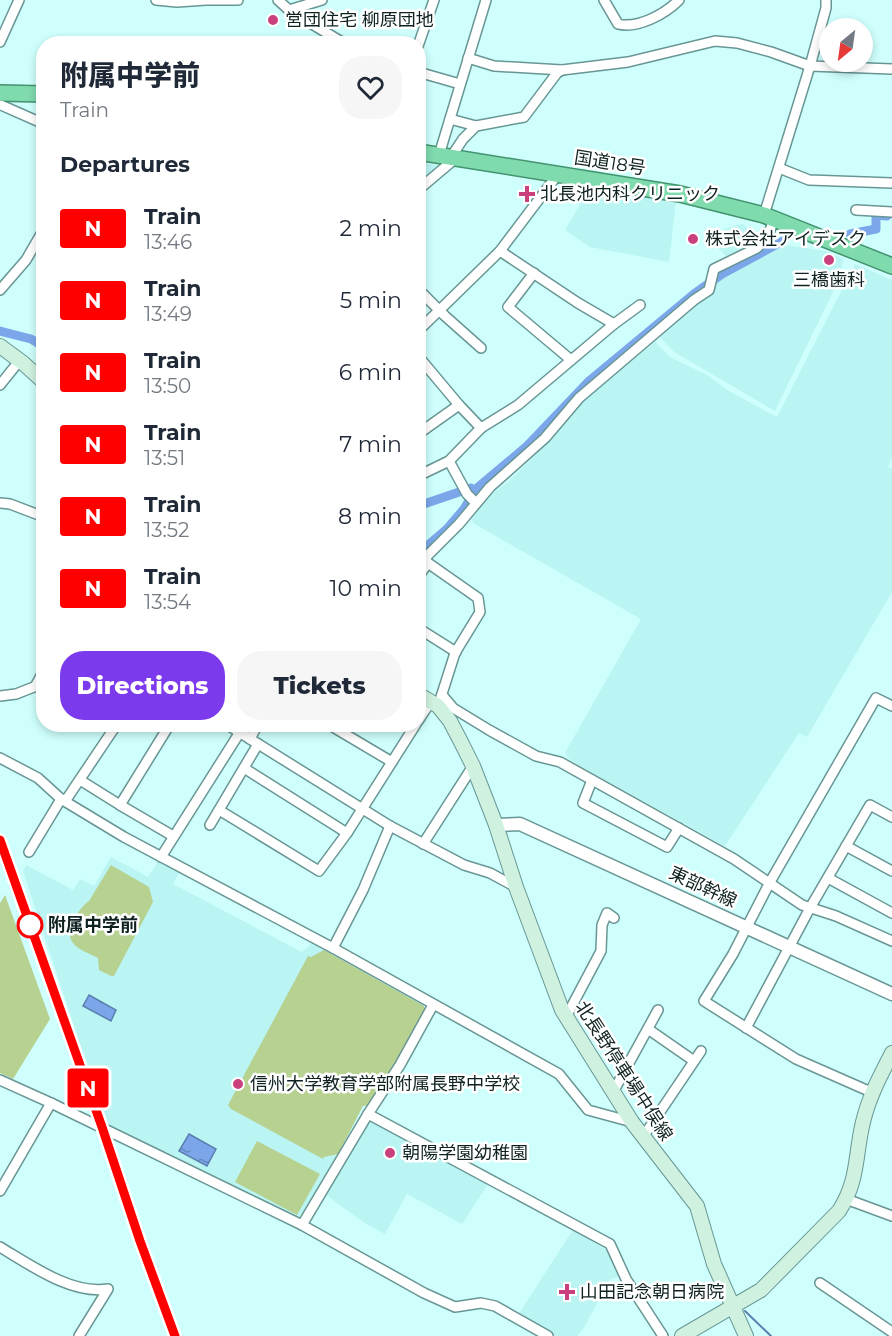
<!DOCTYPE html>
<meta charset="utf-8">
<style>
:root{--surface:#fff;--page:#f6f6f7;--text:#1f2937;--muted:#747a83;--accent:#7c3aed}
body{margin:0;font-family:Montserrat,"Noto Sans JP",sans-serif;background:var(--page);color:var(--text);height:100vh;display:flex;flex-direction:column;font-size:22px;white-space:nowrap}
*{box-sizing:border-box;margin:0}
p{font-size:20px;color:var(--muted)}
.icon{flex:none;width:33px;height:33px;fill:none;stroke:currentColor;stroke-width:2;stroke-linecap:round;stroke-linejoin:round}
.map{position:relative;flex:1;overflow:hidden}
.side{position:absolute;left:36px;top:36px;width:390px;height:696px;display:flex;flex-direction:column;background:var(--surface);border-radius:24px;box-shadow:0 3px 9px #0003}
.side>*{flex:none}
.badge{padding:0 12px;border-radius:4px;font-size:21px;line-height:39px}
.needle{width:39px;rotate:209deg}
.buttons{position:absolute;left:819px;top:18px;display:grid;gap:12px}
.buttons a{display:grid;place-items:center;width:54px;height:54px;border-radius:50%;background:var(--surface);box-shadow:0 3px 9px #0003;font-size:30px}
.map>.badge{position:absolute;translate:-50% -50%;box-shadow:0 0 0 3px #fff}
h2{padding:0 24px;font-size:22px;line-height:54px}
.round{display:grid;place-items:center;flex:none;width:63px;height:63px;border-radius:24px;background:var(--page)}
.headline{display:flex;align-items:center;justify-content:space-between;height:102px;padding:0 24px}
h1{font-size:28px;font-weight:800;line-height:45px}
.button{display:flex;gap:12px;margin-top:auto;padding:12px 24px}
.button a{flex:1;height:69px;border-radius:24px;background:var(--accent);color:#fff;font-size:24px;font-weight:800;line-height:69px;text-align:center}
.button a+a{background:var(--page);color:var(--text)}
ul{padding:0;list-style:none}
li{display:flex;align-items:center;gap:18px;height:72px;padding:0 24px}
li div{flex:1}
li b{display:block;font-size:22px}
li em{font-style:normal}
li .badge{min-width:66px;font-weight:700;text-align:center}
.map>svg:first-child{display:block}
.built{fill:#baf5f3}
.pitch{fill:#b6d190}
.water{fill:url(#water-ripples);stroke:#5b7fae;stroke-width:1.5}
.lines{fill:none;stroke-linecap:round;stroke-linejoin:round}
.stream{stroke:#5b7fae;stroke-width:2}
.canal{stroke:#7ba7ea;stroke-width:9}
.minor-casing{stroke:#689694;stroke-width:12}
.tertiary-casing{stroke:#689694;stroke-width:15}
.secondary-casing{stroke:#689694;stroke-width:16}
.trunk-casing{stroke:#43936f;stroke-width:18}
.minor{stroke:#fff;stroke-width:9}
.tertiary{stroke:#fff;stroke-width:12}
.secondary{stroke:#cff1e0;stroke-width:14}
.trunk{stroke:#7fdaae;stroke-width:15}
.rail-casing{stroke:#44605e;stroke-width:4.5}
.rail{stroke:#fff;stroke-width:2;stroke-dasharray:7;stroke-linecap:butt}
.line-casing{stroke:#fff;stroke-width:14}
.line{stroke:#f00;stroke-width:9}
.poi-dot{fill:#c9407c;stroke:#fff;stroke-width:2}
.stop-dot{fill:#fff;stroke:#f00;stroke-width:3}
.labels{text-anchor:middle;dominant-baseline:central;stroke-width:5;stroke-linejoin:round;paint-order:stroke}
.poi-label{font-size:18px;fill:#0f2221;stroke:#fff;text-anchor:start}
.street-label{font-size:18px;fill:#0f2221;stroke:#fff}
.stop-label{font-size:18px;font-weight:bold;fill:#0f2221;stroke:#fff;text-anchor:start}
</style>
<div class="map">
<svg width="892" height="1336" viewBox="0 0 892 1336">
<defs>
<pattern id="water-ripples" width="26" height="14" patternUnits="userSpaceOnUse" patternTransform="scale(1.5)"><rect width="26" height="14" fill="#7ba7ea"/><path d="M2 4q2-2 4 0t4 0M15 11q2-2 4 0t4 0" fill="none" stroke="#6388bd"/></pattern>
</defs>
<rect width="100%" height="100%" fill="#cefffc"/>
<g class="built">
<polygon points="419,162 442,166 419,186"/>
<polygon points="590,188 676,201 669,262 590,247 565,230"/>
<polygon points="742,224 763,238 755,247 728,259 712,240 724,229"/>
<polygon points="786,245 825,251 844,259 835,288 775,411 674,352 657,334 717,281"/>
<polygon points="855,264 892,280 892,457 888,467 892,469 892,592 807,737 799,733 725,846 583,768 570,760 565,753 641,619 473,523 472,519 488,497 509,481 552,439 574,408 655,342 670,357 707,375 729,391 777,417"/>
<polygon points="111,857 148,877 159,860 180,871 173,884 302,952 312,943 424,1006 370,1105 363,1106 309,1213 291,1218 107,1126 23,871 26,865 73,890 80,879 94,886"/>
<polygon points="372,1121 488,1184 462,1224 407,1194 385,1234 366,1224 326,1195 364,1123"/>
<polygon points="573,1230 608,1251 620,1276 609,1280 584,1328 577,1336 552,1336 518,1315"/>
</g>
<g class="pitch">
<path d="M 111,865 L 149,887 L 153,902 L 114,976 L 111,976 L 99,970 L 98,958 C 91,954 78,950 73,943 C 63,931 79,908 89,901 Z"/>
<polygon points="5,895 50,1019 13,1079 0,1073 0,903"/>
<polygon points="324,950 424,1006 425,1011 397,1064 370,1105 363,1106 338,1154 324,1157 323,1159 231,1109 228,1105 308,956 311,957"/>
<polygon points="257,1141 320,1174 297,1215 235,1182"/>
</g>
<g class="water">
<polygon points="89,995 116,1010 111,1021 83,1006"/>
<polygon points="189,1134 216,1149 207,1166 179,1151"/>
</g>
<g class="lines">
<polyline class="stream" points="745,1311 771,1336"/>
<g class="canal">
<polyline points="850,234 876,229 876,215 887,216"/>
<polyline points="0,331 31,339 44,347"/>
<polyline points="418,506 471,488"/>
<polyline points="418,554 447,529 464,509 476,489 526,447 588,382 694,294 722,274 783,241"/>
</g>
<defs>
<g id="minor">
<polyline points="156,0 177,2 206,0"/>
<polyline points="208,0 238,0"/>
<polyline points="278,0 289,10 345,44"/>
<path d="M 604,0 L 618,24 C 638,29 665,14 679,0"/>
<polyline points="289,10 322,0"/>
<polyline points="0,42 19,0"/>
<polyline points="418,46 434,0"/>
<polyline points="468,58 494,66 562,70"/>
<polyline points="418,72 460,84"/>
<polyline points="1,105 44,124"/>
<polyline points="450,119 476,126"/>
<polyline points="439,155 486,0"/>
<polyline points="451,157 463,139 476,126 524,117 557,73 562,70 628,62 715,41 737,43 771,52 810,66 892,69"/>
<polyline points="779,168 809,180 892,183"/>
<polyline points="418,190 456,158"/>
<polyline points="856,210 892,212"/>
<polyline points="764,215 810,66 826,8 826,0"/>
<polyline points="534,273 508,307 571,360"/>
<polyline points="418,289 445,316 481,348"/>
<polyline points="0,290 26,260 44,229"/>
<polyline points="614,324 640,305"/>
<polyline points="418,331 500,251 558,174"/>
<polyline points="418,356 459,405"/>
<polyline points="0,385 20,360"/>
<polyline points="418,434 459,405 481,428"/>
<polyline points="449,461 467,494 476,503"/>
<polyline points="418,476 449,461 481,428 518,405 614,324 578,303 500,251"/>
<polyline points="0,503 10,504 44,517"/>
<polyline points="425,558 428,563 478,598 480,612 455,653 440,700"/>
<polyline points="418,560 425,558 459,524 490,487 545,438 579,398 694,300 709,290 714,269 757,248 768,236 774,219"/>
<polyline points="418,577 428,563"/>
<polyline points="418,628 456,652"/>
<polyline points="36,685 44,670"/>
<polyline points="442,695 453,708 489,730 536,756 560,762 734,859 802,905 836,916 892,941"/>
<polyline points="0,696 16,694 44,683"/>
<polyline points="418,721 431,701"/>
<polyline points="226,724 390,826 464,865 490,873 516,887"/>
<polyline points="328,724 392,762"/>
<polyline points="250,739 258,724"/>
<polyline points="0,758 38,778 61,799 124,837 333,948 559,1074 588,1110 632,1122"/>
<polyline points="244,768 347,833"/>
<polyline points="80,780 120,805 170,724"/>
<polyline points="592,780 583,803 667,847 679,828"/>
<polyline points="120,805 173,836"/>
<polyline points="219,810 319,871 347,833 416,724"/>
<polyline points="210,825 258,744"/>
<polyline points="423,844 473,766"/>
<polyline points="846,846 892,871"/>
<polyline points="29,852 61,799 66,800 117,724"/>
<polyline points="161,857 240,732"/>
<polyline points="828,878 892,913"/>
<polyline points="333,948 363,890 390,826"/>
<polyline points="566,1017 601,951 602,925 607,913 614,918"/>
<polyline points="746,1028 810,908 870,805 892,817"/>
<polyline points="648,1029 694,1061"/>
<polyline points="0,1080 51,1103 302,1225 424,1293 455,1307 481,1303 495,1306 548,1336"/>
<polyline points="613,1092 658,1010"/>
<polyline points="871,1092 796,1059 704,1001 733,954 770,882 876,698 892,706"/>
<polyline points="368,1114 610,1244 626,1279 663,1336"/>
<polyline points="643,1137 701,1051"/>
<polyline points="0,1191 51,1103"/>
<polyline points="846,1199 892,1216"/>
<polyline points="302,1225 368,1114 400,1065 433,1005"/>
<path d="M 0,1247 C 30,1265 72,1295 108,1289 L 79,1336"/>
<polyline points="820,1283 892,1332"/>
</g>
<polyline id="tertiary" points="496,825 520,824 892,994"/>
<g id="secondary">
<polyline points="0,346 23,363 44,382"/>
<polyline points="418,694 438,706 450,721 460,740 473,766 496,825 516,887 562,1010 632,1122 697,1206 714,1264 746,1336"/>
<path d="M 682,1336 L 761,1290 L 839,1211 C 859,1180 855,1154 863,1122 C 869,1097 880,1076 892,1053"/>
</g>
<g id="trunk">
<polyline points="0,93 44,94"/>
<polyline points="418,152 680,194 764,215 892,266"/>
</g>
</defs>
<use href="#minor" class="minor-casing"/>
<use href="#tertiary" class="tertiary-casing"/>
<use href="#secondary" class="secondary-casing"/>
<use href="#trunk" class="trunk-casing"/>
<use href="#minor" class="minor"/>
<use href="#tertiary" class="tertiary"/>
<use href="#secondary" class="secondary"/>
<use href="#trunk" class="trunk"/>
<defs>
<polyline id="rail" points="0,840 102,1127 140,1241 175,1336"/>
</defs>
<use href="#rail" class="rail-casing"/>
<use href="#rail" class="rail"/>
</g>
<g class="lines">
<defs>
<polyline id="line" points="0,840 102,1127 140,1241 175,1336"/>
</defs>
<use href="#line" class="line-casing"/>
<use href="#line" class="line"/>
</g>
<g class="poi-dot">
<circle cx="273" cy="20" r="6"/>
<path d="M524 185h6v6h6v6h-6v6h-6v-6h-6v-6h6z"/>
<circle cx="693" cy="239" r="6"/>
<circle cx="829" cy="260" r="6"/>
<circle cx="238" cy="1084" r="6"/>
<circle cx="390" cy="1153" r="6"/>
<path d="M564 1283h6v6h6v6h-6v6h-6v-6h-6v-6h6z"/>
</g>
<circle class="stop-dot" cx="30" cy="925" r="12"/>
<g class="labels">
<g class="poi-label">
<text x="285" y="20">営団住宅 柳原団地</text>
<text x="540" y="194">北長池内科クリニック</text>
<text x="705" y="239">株式会社アイデスク</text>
<text x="829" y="280" text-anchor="middle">三橋歯科</text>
<text x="250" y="1084">信州大学教育学部附属長野中学校</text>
<text x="402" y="1153">朝陽学園幼稚園</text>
<text x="580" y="1292">山田記念朝日病院</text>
</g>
<g class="street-label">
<text transform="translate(610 163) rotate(9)">国道18号</text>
<text transform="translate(703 887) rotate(25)">東部幹線</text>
<text transform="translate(624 1071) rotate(57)">北長野停車場中俣線</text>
</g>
<g class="stop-label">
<text x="48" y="925">附属中学前</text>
</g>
</g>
</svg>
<div class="buttons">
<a><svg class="needle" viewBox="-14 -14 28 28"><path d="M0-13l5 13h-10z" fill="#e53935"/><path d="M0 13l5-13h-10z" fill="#747a83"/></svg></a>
</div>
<b class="badge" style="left:88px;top:1088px;background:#f00;color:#fff">N</b>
<section class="side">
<div class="headline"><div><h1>附属中学前</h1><p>Train</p></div><a class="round"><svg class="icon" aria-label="heart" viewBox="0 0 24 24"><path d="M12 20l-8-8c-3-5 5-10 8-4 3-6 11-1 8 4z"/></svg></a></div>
<h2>Departures</h2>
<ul>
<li><span class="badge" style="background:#f00;color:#fff">N</span><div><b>Train</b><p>13:46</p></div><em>2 min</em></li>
<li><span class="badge" style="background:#f00;color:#fff">N</span><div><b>Train</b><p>13:49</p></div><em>5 min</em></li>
<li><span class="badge" style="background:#f00;color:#fff">N</span><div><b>Train</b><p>13:50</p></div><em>6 min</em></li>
<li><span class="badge" style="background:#f00;color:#fff">N</span><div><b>Train</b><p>13:51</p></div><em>7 min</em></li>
<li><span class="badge" style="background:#f00;color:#fff">N</span><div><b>Train</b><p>13:52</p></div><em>8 min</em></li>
<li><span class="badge" style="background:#f00;color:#fff">N</span><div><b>Train</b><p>13:54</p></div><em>10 min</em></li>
</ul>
<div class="button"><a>Directions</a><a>Tickets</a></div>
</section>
</div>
